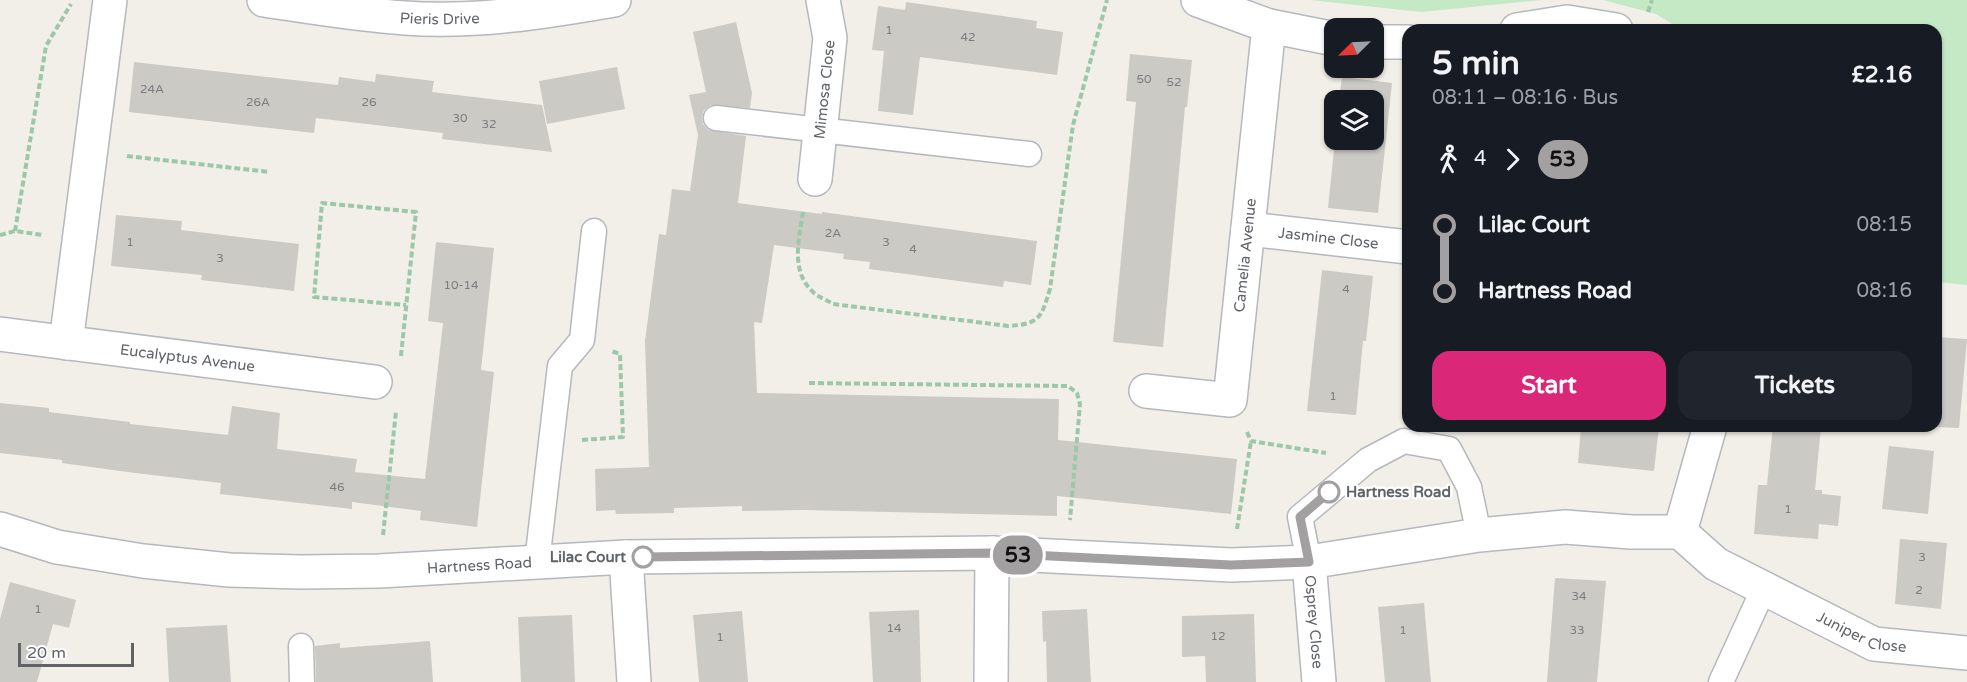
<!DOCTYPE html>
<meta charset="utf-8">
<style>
:root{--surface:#171b24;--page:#20242c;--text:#f1f3f6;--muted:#9ea1a6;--accent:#db2777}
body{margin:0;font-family:"Varela Round",sans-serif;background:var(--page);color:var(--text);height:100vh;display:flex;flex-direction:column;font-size:22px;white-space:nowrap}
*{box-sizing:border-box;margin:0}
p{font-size:20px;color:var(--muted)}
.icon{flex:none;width:33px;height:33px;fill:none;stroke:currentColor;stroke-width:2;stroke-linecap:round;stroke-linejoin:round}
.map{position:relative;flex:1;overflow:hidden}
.details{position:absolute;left:1402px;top:24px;width:540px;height:408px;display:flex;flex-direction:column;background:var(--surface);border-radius:18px;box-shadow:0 2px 4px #0004}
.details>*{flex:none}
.badge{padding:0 12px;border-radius:20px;font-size:21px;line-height:39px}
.needle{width:39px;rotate:246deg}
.tools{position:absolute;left:1324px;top:18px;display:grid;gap:12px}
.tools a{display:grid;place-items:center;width:60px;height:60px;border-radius:12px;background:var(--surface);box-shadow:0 2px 4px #0004;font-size:30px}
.scale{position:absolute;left:18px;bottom:15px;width:116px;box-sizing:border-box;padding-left:6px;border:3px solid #5f6368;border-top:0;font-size:16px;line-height:21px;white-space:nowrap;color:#5f6368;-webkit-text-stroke:4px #fff;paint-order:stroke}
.map>.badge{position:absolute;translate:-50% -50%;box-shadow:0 0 0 3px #fff}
.legs{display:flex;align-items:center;gap:9px;height:66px;padding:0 30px;font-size:20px}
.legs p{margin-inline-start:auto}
.head{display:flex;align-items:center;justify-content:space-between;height:102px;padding:0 30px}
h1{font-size:33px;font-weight:700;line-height:45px}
.cta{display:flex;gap:12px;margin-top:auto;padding:12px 30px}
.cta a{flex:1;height:69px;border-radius:18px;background:var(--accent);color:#fff;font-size:24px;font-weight:700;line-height:69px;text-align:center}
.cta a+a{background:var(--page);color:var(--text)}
ul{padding:0 30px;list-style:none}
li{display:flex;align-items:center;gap:21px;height:66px;font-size:22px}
li i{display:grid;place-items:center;width:9px;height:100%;margin:0 8px;background:currentColor}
li i::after{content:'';width:15px;height:15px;margin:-8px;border:4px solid;border-radius:50%;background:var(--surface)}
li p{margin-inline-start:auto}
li:first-child i{background:linear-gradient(#0000 50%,currentColor 0)}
li:last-child i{background:linear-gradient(currentColor 50%,#0000 0)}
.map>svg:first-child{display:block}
.green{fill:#c5e8c5}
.building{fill:#cccac5}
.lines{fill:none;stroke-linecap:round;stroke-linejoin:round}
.service-casing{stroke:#b5b8bc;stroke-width:27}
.minor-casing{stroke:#b5b8bc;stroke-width:36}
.path{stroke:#9cc7a9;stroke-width:4;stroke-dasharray:6 3;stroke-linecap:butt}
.service{stroke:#fff;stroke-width:24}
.minor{stroke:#fff;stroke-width:33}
.line-1-casing{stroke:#fff;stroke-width:14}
.line-1{stroke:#a2a0a0;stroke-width:9}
.stop-1-dot{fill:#fff;stroke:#a2a0a0;stroke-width:3}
.labels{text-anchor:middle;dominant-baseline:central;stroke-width:4.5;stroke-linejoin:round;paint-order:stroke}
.number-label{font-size:12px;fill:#7a7d7f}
.street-label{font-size:15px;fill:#5f6368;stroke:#fff}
.stop-label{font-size:15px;font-weight:bold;fill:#5f6368;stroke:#fff;text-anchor:start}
</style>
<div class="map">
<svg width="1967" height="682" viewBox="0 0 1967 682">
<rect width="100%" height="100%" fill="#f1efe8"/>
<g class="green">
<polygon points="1310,0 1542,0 1421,12"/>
<polygon points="1603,0 1967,0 1967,285 1937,282 1936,30 1682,30 1656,14"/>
</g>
<g class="building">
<polygon points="906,2 1037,21 1036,28 1063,32 1057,75 920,57 913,115 878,111 884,51 872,50 878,6 905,10"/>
<polygon points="736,22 752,93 750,108 711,105 704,110 702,117 703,124 708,130 746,136 738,203 822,214 822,212 1037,241 1031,285 1004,281 1003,287 869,269 870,262 843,259 844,254 774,245 762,323 754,322 757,393 1059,399 1058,440 1237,459 1231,514 1057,496 1057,516 802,510 742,511 742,506 674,508 674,513 616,514 615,510 596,511 595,469 649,467 645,341 659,234 666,235 672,189 690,191 698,135 689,95 706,92 693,32"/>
<polygon points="1130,54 1192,60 1187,107 1185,107 1163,347 1113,342 1136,102 1126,101"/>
<polygon points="134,62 338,85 339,77 375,82 376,74 434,81 432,92 542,105 552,152 442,139 443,133 316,118 314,133 129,112"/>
<polygon points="617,67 625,109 547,124 539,81"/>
<polygon points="1342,77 1392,83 1378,213 1328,208 1335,140 1374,140 1374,100 1339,100"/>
<polygon points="116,215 182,221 181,230 299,244 294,291 201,280 202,275 111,266"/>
<polygon points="436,242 494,248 481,370 494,372 477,527 420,520 421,511 352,502 352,509 220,494 221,483 135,473 62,463 62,460 0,453 0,403 49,408 49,412 130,422 130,424 228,435 232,406 280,413 277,449 357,459 355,472 425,479 443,323 428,321"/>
<polygon points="1322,270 1373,276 1366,341 1363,341 1356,415 1307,411"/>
<polygon points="1936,337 1967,339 1959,428 1936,427"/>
<polygon points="1581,426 1659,426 1654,471 1578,463"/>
<polygon points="1773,426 1821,426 1815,490 1822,490 1822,494 1841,496 1838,526 1819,524 1818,539 1754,534 1758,485 1767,485"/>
<polygon points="1889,446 1934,451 1928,514 1882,509"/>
<polygon points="1900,539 1947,543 1941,609 1895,604"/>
<polygon points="1555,578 1606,581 1597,682 1547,682"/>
<polygon points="10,582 76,600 69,628 53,624 37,682 0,682 0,619"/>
<polygon points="1424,603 1431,682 1385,682 1378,607"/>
<polygon points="1087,609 1091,682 1047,682 1046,641 1043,642 1042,611"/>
<polygon points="919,610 921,682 873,682 869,612"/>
<polygon points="742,611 748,682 699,682 693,615"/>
<polygon points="1254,614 1256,682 1206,682 1205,656 1182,657 1182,616"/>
<polygon points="572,615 575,682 521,682 518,617"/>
<polygon points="227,625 231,682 169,682 166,628"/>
<polygon points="430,641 433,682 316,682 315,646 340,643 340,648"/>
</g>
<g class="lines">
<defs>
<g id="service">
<polyline points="716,118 1029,154"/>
<polyline points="537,562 560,366 582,340 594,231"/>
<polyline points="1309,562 1300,517 1368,460 1404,441 1449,449 1469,487 1479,535"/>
<polyline points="301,646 302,682"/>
<polyline points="1721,682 1764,588"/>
</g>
<g id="minor">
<path id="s1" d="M 264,0 C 311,7 358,15 405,18 C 475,23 545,12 614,0"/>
<polyline points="1198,0 1269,26 1335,39"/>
<polyline points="1517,30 1567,22 1616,30"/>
<polyline points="1374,42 1408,42"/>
<path id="s2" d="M 815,179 L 830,38 L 823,0"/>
<path id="s3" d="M 1248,229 L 1408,247"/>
<path id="s4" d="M 0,334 L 375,382"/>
<polyline points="66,343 110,0"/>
<path id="s5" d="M 1146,391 L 1230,400 L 1269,26"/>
<path id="s6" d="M 0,529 L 57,547 L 143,561 L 229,570 L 301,572 L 379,571 L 626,557 L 992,553 L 1231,565 L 1309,562 L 1479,535 L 1565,527 L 1631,532 L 1680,532"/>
<path id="s7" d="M 1680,532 L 1716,564 L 1874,644 L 1967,653"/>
<polyline points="1680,532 1710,426"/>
<polyline points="626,557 634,682"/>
<path id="s8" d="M 1309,562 L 1319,682"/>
<polyline points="991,682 992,553"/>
</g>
</defs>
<use href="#service" class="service-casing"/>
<use href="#minor" class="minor-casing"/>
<g class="path">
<polyline points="1648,12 1652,0"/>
<polyline points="127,156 270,172"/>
<path d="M 803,212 C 799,239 790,271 813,292 C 818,297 827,300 833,304 L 1008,326 C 1040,324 1041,318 1050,289 L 1073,125 L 1107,0"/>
<polyline points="15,231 46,46 71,4"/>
<polyline points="0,235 15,231 43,235"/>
<polyline points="401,356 416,212 322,203 314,297 406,305"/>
<polyline points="809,383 1068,386 1077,393 1080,404 1070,520"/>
<polyline points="1407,409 1408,389"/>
<polyline points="1247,432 1251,441 1326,453"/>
<polyline points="582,440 623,437 620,354 611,351"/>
<polyline points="1237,529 1251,441"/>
<polyline points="383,535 396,411"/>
</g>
<use href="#service" class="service"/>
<use href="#minor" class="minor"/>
</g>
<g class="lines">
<defs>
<polyline id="line-1" points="643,557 993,553 1231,565 1309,562 1300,517 1329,492"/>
</defs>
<use href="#line-1" class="line-1-casing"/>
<use href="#line-1" class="line-1"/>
</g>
<g class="stop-1-dot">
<circle cx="1329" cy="492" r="10"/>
<circle cx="643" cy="557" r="10"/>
</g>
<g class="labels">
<g class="number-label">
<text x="889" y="30">1</text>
<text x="968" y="37">42</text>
<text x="1144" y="79">50</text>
<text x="1174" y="82">52</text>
<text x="152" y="89">24A</text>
<text x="258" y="102">26A</text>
<text x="369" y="102">26</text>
<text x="460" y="118">30</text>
<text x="489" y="124">32</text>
<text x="833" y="233">2A</text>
<text x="130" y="242">1</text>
<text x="886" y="242">3</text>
<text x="913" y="249">4</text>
<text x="220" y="258">3</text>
<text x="461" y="285">10-14</text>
<text x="1346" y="289">4</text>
<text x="1333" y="396">1</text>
<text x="337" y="487">46</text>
<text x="1788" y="509">1</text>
<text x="1922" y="557">3</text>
<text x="1919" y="590">2</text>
<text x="1579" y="596">34</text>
<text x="38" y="609">1</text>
<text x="894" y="628">14</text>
<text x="1403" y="630">1</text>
<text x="1577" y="630">33</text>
<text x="1218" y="636">12</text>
<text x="720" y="637">1</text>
</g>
<g class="street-label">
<text stroke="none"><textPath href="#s1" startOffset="177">Pieris Drive</textPath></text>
<text stroke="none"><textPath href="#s2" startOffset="90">Mimosa Close</textPath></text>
<text stroke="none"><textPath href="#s3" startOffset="81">Jasmine Close</textPath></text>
<text stroke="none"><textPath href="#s5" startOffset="230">Camelia Avenue</textPath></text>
<text stroke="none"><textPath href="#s4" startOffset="189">Eucalyptus Avenue</textPath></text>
<text stroke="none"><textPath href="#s6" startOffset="484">Hartness Road</textPath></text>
<text stroke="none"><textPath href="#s8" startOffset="60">Osprey Close</textPath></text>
<text stroke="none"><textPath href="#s7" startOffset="210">Juniper Close</textPath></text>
</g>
<g class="stop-label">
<text x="1346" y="492">Hartness Road</text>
<text x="626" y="557" text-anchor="end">Lilac Court</text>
</g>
</g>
</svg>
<div class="tools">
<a><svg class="needle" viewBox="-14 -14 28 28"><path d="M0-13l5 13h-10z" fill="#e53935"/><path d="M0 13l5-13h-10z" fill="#9ea1a6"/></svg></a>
<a><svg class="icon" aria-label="layers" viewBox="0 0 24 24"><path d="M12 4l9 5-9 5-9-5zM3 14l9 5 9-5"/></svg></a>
</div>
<div class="scale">20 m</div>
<b class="badge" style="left:1018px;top:555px;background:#a2a0a0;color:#111">53</b>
<section class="details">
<div class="head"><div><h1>5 min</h1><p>08:11 – 08:16 · Bus</p></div><b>£2.16</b></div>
<div class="legs"><svg class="icon" aria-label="walk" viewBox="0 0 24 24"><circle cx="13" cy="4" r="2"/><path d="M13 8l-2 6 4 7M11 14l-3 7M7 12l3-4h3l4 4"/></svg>4<svg class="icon" aria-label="forward" viewBox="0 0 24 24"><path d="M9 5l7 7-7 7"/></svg><b class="badge" style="background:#a2a0a0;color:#111">53</b></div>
<ul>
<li><i style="color:#a2a0a0"></i><b>Lilac Court</b><p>08:15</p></li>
<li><i style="color:#a2a0a0"></i><b>Hartness Road</b><p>08:16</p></li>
</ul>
<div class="cta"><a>Start</a><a>Tickets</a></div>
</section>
</div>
